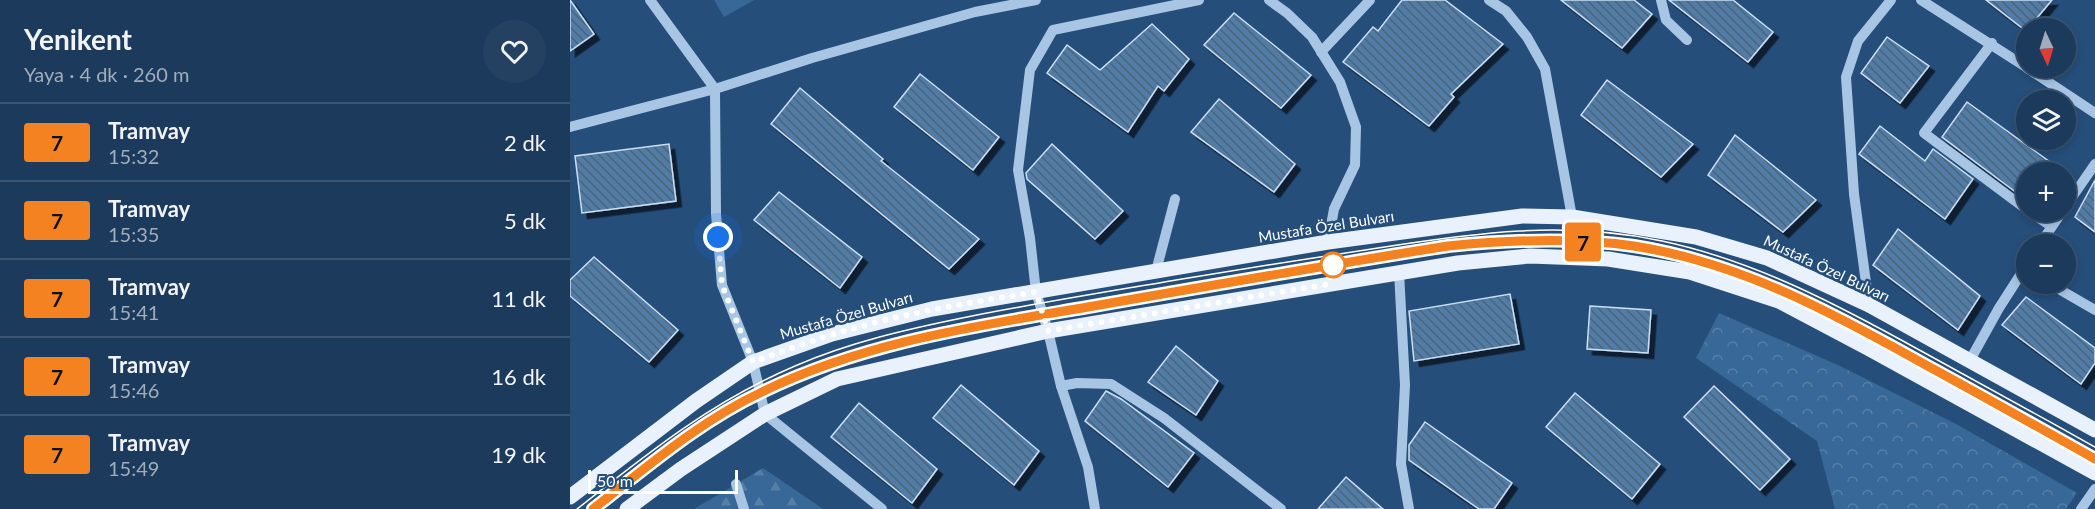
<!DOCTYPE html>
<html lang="tr">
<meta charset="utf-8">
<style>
:root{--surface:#1c3a5c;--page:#254162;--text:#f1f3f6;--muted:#a0adbb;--line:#3a5472}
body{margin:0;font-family:Lato,sans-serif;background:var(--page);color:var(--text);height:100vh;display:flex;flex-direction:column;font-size:22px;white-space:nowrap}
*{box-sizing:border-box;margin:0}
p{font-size:20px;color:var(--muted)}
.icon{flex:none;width:33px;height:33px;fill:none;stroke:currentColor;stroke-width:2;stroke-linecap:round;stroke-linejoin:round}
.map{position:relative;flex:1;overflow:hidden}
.panel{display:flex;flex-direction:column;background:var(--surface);width:570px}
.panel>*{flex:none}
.badge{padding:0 12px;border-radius:4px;font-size:21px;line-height:39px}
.needle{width:39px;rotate:176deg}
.tools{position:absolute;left:1446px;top:18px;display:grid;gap:12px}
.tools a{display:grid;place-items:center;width:60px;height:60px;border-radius:50%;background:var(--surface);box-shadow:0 3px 9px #0003,0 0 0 2px var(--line);font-size:30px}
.scale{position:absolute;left:18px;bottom:15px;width:150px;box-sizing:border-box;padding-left:6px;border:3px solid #fff;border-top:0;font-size:16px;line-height:21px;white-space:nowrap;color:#fff;-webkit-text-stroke:4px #254e7b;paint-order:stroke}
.you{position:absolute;width:30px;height:30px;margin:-15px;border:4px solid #fff;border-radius:50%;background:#1a73e8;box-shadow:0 0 0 9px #1a73e833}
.map>.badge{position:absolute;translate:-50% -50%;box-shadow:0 0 0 3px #fff}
.round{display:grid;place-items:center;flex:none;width:63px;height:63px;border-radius:32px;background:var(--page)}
.headline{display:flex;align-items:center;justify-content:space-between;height:102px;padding:0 24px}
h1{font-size:28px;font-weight:700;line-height:45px}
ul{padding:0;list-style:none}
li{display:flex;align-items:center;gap:18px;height:78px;padding:0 24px;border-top:2px solid var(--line)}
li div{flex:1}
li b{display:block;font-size:22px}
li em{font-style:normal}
li .badge{min-width:66px;font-weight:700;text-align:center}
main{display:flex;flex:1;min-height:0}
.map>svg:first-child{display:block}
.forest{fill:url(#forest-firs)}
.park{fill:url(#park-crowns)}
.garden{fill:#386898}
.building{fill:url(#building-back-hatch);stroke:#cbdff4;stroke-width:1.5;filter:url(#shadow)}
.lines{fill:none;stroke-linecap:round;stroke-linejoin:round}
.minor{stroke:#a8c6e4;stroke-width:10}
.major{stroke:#e8f1fc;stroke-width:15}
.tram{stroke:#fff;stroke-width:1.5}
.line-casing{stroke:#fff;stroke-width:14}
.line{stroke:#f58220;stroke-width:9}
.walk{stroke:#fff;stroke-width:6;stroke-dasharray:0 10.8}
.stop-dot{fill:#fff;stroke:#f58220;stroke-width:3}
.labels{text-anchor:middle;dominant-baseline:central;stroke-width:5;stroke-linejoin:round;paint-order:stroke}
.street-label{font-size:15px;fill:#fff;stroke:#254e7b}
</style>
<main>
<section class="panel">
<div class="headline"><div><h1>Yenikent</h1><p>Yaya · 4 dk · 260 m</p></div><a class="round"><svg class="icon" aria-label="heart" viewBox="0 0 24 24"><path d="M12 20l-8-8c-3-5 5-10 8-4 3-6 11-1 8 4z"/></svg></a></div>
<ul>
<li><span class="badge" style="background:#f58220;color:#111">7</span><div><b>Tramvay</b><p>15:32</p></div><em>2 dk</em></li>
<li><span class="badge" style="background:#f58220;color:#111">7</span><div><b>Tramvay</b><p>15:35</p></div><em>5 dk</em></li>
<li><span class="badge" style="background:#f58220;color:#111">7</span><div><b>Tramvay</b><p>15:41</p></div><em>11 dk</em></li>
<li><span class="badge" style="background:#f58220;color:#111">7</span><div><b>Tramvay</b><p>15:46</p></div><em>16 dk</em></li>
<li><span class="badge" style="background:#f58220;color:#111">7</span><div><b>Tramvay</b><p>15:49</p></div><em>19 dk</em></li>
</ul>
</section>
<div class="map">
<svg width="1525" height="509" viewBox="0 0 1525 509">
<defs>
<pattern id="forest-firs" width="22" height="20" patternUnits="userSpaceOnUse" patternTransform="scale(1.5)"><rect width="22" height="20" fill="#386898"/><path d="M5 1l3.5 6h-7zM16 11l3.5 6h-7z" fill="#567fa7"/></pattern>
<pattern id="park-crowns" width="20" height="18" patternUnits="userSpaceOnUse" patternTransform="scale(1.5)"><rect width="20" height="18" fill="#386898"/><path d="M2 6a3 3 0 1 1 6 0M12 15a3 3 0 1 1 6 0" fill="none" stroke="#567fa7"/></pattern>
<pattern id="building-back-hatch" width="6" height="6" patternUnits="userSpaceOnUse" patternTransform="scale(1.5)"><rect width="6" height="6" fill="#517ba6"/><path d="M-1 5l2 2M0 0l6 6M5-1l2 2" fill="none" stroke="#4e6479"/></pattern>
<filter id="shadow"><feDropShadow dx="5.5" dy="5.5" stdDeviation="0" flood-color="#0009"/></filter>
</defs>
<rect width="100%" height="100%" fill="#254e7b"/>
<polygon class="forest" points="193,468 253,509 124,509"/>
<polygon class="park" points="1149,313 1270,366 1386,424 1507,493 1496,509 1265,509 1247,441 1126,358"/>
<polygon class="garden" points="144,0 184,0 154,17"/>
<g class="building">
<polygon points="0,0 24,34 0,51"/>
<polygon points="832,0 875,0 933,44 881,94 884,97 859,126 773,62 803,27 808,31"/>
<polygon points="991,0 1064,0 1082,14 1052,48"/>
<polygon points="1099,0 1163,0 1203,32 1178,62"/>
<polygon points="1416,0 1482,0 1456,31"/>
<polygon points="664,13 741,75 711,108 634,45"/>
<polygon points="582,24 619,59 594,91 588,86 558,132 477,73 497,45 530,70"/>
<polygon points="1317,37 1359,66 1330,103 1291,73"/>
<polygon points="350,74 429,137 403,170 324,107"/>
<polygon points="1037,80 1123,144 1091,177 1011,115"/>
<polygon points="230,88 313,159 311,161 409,239 379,269 201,124"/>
<polygon points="649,99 725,164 704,192 621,132"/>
<polygon points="1397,102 1494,172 1456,172 1456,200 1447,193 1372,137"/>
<polygon points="1310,126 1355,161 1363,149 1403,179 1375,219 1289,154"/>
<polygon points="1165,135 1246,200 1213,232 1138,175"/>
<polygon points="99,144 106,201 12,213 5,156"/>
<polygon points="482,144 553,211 525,239 457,179 456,173"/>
<polygon points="1525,180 1525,232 1505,217"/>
<polygon points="209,192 292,257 270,288 184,220"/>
<polygon points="1328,229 1410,296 1388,330 1303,265"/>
<polygon points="24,257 108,330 79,362 0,296 0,280"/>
<polygon points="940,294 949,344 844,361 839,311"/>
<polygon points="1456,297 1525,348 1525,363 1511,384 1432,325"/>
<polygon points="1020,306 1081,310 1078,353 1017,349"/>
<polygon points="606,346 648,381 626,415 578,382"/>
<polygon points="391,385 469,451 444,485 363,418"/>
<polygon points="1144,386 1220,459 1190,490 1114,417"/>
<polygon points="536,391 551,399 624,453 598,487 515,421"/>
<polygon points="1005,393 1090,464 1062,499 976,427"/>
<polygon points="289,403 367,469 342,503 261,437"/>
<polygon points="855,422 942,483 924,509 909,509 839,460 839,445"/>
<polygon points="776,477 813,509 748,509"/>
</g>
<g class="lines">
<g class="minor">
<polyline points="80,0 145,89 146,214 152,285 183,362 195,414 312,509"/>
<polyline points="699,0 717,13 742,37 770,82 786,127 785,165 764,209 758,242"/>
<polyline points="919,0 936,11 957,37 975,69 1002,217"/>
<polyline points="1091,0 1096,20 1117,40"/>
<polyline points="1351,0 1456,67"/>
<polyline points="1422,43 1354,133 1456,209"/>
<polyline points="751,52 800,0"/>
<polyline points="1457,68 1525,113"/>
<polyline points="0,127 145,89 242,58 405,12 466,0"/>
<polyline points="1496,206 1525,164"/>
<polyline points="1460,212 1481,226"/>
<polyline points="1470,244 1492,212"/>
<polyline points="586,271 605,199"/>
<polyline points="829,272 835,385 831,464 839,509"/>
<polyline points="1480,284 1525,310"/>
<polyline points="1299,305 1284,194 1276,77 1288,41 1321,0"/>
<polyline points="1399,362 1429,308 1456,266"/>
<polyline points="491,386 507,383 541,384 594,418 711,509"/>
<polyline points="166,484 174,509"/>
<polyline points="525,509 518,467 491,386 478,331 466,292 460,238 448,170 460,70 483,30 629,0"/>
<polyline points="1511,509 1525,489"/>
</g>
<g class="major">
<polyline points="0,497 126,401 183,362 262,334 362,309 758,242 952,216 1002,217 1126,237 1197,258 1299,305 1525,430"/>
<polyline points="57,509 111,469 195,414 267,379 478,331 888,263 960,256 1038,259 1120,272 1209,301 1298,348 1525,473"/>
</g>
<g class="tram">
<path d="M 7,509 C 78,453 141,402 225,366 C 280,342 338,329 397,317 C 467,303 536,292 606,280 C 673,269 741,258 808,248 C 904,233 994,220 1092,241 C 1186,261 1270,306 1353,352 C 1411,384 1468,415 1525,447"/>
<path d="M 24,509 C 77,467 130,421 192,392 C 298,340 416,324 531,304 C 647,285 762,265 878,246 C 939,240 1003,236 1064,246 C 1169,263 1258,311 1350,361 C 1408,394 1467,426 1525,459"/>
</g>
</g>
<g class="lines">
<defs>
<path id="line" d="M 23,509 C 77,467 130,421 192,392 C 294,342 407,326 518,307 C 638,286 758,265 878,246 C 939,240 1003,237 1064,246 C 1171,263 1261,312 1354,364 C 1411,395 1468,427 1525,459"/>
</defs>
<use href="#line" class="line-casing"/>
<use href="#line" class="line"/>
<path class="walk" d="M 148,237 L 152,285 L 183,362 C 209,353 235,343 261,335 C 328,314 397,303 466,292 L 478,331 L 759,284 L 763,265"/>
</g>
<circle class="stop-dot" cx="763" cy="265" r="12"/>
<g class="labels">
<g class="street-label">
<text transform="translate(756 226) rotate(-9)">Mustafa Özel Bulvarı</text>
<text transform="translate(1257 268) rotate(25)">Mustafa Özel Bulvarı</text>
<text transform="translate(276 315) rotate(-16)">Mustafa Özel Bulvarı</text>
</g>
</g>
</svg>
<div class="tools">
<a><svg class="needle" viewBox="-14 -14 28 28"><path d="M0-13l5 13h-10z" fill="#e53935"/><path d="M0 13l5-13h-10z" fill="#a0adbb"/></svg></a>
<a><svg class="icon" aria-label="layers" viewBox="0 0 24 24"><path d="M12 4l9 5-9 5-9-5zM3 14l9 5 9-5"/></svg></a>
<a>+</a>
<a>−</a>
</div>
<div class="scale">50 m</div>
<div class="you" style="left:148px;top:237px"></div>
<b class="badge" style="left:1013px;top:242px;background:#f58220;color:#111">7</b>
</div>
</main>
